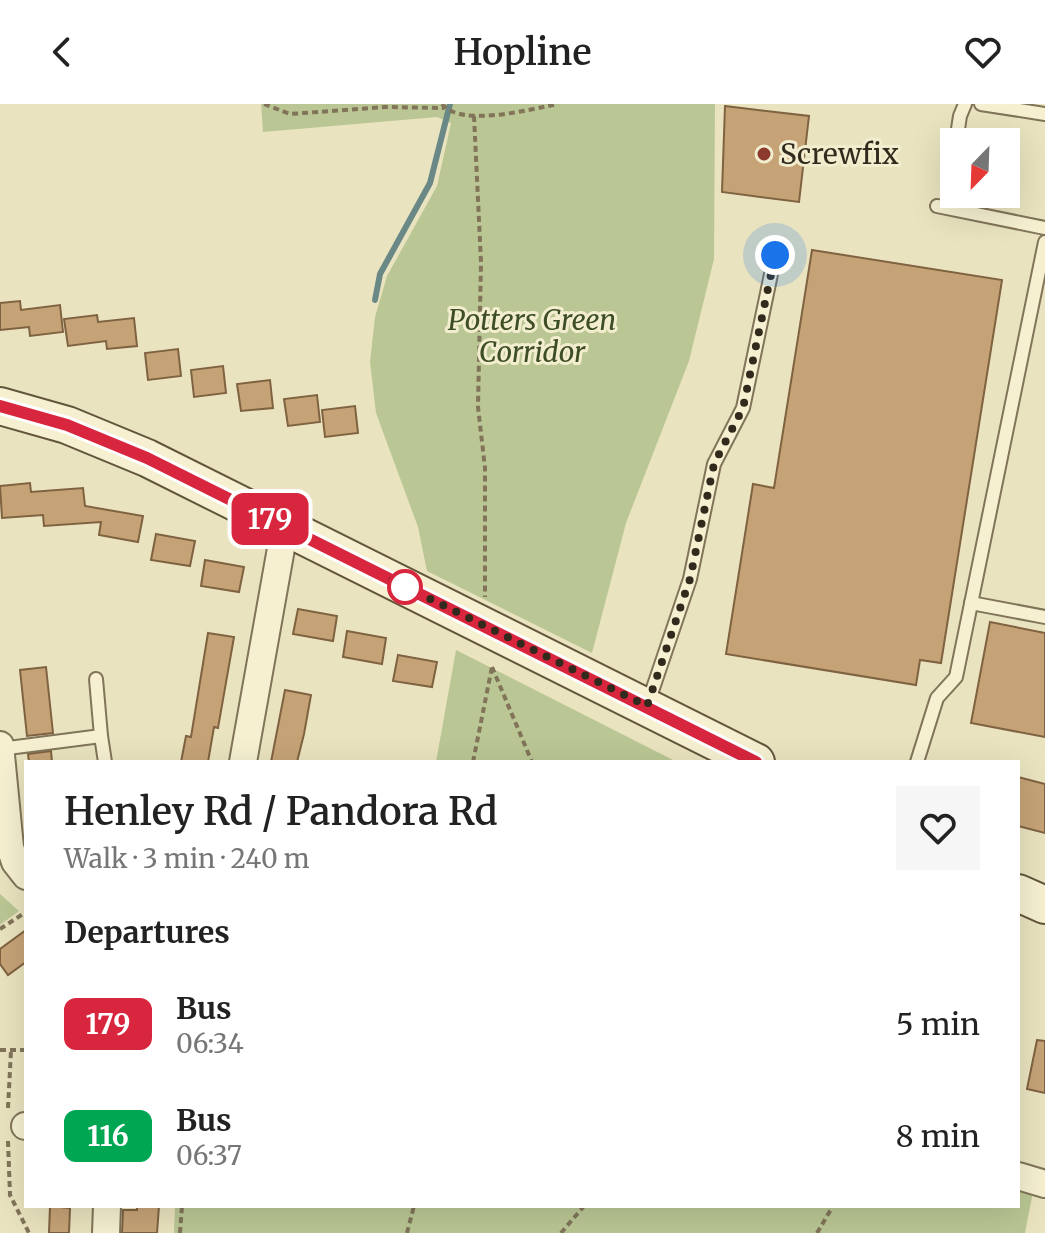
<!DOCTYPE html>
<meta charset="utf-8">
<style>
:root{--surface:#fff;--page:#f6f6f6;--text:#222;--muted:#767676}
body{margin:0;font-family:Merriweather,serif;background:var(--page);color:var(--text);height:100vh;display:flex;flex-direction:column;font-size:30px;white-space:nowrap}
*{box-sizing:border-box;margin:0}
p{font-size:26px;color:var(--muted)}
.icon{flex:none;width:44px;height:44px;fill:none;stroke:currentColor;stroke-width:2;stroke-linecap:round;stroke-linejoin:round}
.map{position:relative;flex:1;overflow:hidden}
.side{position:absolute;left:24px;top:656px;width:996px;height:448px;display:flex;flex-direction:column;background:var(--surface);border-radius:0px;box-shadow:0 8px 32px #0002}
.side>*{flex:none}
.badge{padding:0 16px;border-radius:12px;font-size:28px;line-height:52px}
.needle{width:52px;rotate:203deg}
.tools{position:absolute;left:940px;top:24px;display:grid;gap:16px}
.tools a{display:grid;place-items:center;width:80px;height:80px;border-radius:0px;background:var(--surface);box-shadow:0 8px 32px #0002;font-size:40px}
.you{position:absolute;width:40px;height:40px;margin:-20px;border:6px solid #fff;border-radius:50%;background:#1a73e8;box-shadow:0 0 0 12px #1a73e833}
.map>.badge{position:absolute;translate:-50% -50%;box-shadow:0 0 0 4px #fff}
h2{padding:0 40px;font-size:30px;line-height:72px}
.round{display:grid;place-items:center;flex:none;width:84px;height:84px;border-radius:0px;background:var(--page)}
.summary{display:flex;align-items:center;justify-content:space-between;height:136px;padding:0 40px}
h1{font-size:38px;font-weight:600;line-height:60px}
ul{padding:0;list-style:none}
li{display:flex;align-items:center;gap:24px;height:112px;padding:0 40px}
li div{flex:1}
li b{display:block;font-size:30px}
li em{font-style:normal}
li .badge{min-width:88px;font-weight:700;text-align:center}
header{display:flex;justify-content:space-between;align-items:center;height:104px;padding:0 40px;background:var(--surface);font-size:36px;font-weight:600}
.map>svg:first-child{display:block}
.green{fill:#bac794}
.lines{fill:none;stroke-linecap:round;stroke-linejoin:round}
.stream{stroke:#6a8986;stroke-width:6}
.building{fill:#c6a377;stroke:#7f6240;stroke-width:2}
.lane-casing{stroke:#817459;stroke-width:16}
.street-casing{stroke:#817459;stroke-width:30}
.secondary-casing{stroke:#63553c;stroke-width:40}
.path{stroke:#817459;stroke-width:4;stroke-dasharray:6 4;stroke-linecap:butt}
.lane{stroke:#f6f0d1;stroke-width:12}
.street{stroke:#f6f0d1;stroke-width:26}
.secondary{stroke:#f6f0d1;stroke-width:36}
.line-casing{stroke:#fff;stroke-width:18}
.line{stroke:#d7263d;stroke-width:12}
.walk{stroke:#322a1c;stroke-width:8;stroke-dasharray:0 14.4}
.poi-dot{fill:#8c3a2d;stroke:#f2edce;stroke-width:3}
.stop-dot{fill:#fff;stroke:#d7263d;stroke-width:4}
.labels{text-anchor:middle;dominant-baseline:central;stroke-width:6;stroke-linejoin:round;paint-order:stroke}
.poi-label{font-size:28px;fill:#322a1c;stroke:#f2edce;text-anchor:start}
.park-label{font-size:28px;font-style:italic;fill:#3d4d24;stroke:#f2edce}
</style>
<header><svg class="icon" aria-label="back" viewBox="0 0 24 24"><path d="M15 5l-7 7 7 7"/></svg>Hopline<svg class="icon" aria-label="heart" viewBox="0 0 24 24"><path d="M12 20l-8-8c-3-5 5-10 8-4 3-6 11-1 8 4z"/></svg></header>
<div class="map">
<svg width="1045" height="1129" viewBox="0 0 1045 1129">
<rect width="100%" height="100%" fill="#eae3bf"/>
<g class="green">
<polygon points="261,0 715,0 714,155 689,257 626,419 592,549 427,467 418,423 376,309 370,258 375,213 387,172 437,82 451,19 437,13 263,28"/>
<polygon points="456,546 677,658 436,658"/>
<polygon points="0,790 19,807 0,821"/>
<polygon points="1018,1077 1029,1084 1032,1093 1025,1129 174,1129 175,1102 1018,1102"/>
</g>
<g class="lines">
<polyline class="stream" points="375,196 380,170 430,79 450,0"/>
</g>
<g class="building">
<polygon points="725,2 809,12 799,98 722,88"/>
<polygon points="812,146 1002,176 941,559 920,556 916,581 726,550 753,380 774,384"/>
<polygon points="20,197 21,206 60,201 63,228 30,232 29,223 0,226 0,199"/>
<polygon points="97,211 98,218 134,214 137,242 107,245 106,237 68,242 64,215"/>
<polygon points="178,245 181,272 148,276 145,249"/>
<polygon points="223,262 226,289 194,293 191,266"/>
<polygon points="270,276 273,304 241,307 237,280"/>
<polygon points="317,291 320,318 288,322 284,295"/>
<polygon points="355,302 358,329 325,333 322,306"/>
<polygon points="30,379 31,388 83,384 85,402 143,412 138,438 99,431 101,418 44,422 43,411 2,414 0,382"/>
<polygon points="156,430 195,437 190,462 151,456"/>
<polygon points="205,456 244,463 239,488 201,482"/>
<polygon points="298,505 337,512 333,537 293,530"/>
<polygon points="990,518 1045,529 1045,633 971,619"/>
<polygon points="347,527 386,534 382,560 343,553"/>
<polygon points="208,529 234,533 218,624 214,623 208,658 181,658 186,632 191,633"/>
<polygon points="398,551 437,558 432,583 393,577"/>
<polygon points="46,563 53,629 27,632 20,566"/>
<polygon points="285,586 311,591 304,630 297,658 271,658"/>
<polygon points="51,647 52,658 29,658 28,650"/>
<polygon points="1018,673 1045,680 1045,729 1018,722"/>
<polygon points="26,826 26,858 8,871 0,860 0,845"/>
<polygon points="1037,936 1045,937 1045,989 1027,985"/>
<polygon points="50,1102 70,1104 69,1129 49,1129"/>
<polygon points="137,1102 159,1102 157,1129 122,1129 123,1106 137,1106"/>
</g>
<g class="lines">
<defs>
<g id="lane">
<polyline points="981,0 1045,10"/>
<polyline points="956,38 960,12 965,0"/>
<polyline points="937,102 1045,124"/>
<polyline points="971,499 1045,513"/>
<polyline points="96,575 101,632"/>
<polyline points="648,599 690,475 714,360 743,304 775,151"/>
<polyline points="0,645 101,632 105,658"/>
<polyline points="917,658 937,594 956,573 1045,138"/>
</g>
<g id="street">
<polyline points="0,641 10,743 15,758 26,772"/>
<polyline points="243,658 285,422"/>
<polyline points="25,1022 26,1022"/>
<polyline points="1018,1072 1045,1080"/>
<polyline points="106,1129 107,1102"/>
</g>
<g id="secondary">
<polyline points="0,302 67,321 147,354 756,658"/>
<polyline points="1018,789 1045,801"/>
</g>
</defs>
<use href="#lane" class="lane-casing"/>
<use href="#street" class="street-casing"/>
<use href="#secondary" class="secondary-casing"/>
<g class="path">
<polyline points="264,0 290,10 385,3 444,4"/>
<path d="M 442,0 C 461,24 531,5 558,0"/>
<polyline points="474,12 481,158 478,303 485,364 485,493"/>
<polyline points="492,563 532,658"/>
<polyline points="473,658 492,563"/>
<polyline points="0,825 26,808"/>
<polyline points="0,946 26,946"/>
<polyline points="8,1004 11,947"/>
<polyline points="8,1037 10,1091 29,1129"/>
<polyline points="180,1129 182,1102"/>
<polyline points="407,1129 414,1102"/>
<polyline points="561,1129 584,1102"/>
<polyline points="817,1129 833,1102"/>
</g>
<use href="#lane" class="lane"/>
<use href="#street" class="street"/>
<use href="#secondary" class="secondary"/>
</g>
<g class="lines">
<defs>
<polyline id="line" points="0,302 67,321 147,354 756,658"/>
</defs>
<use href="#line" class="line-casing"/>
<use href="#line" class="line"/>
<polyline class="walk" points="405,483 392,476 647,602 690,475 714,360 743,304 775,151"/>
</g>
<circle class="poi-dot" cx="764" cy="50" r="8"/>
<circle class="stop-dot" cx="405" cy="483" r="16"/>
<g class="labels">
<g class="poi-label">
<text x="780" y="50">Screwfix</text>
</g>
<g class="park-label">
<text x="532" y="216">Potters Green<tspan x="532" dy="32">Corridor</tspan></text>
</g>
</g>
</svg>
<div class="tools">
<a><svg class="needle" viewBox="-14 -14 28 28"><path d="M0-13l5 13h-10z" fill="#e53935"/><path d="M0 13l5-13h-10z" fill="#767676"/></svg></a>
</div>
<div class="you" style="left:775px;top:151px"></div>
<b class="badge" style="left:270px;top:415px;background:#d7263d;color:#fff">179</b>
<section class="side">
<div class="summary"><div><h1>Henley Rd / Pandora Rd</h1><p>Walk · 3 min · 240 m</p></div><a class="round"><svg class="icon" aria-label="heart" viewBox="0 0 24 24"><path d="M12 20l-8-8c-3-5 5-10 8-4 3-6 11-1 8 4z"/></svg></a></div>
<h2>Departures</h2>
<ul>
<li><span class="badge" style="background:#d7263d;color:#fff">179</span><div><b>Bus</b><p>06:34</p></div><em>5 min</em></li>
<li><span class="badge" style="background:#00a651;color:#fff">116</span><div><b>Bus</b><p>06:37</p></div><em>8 min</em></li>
</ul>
</section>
</div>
